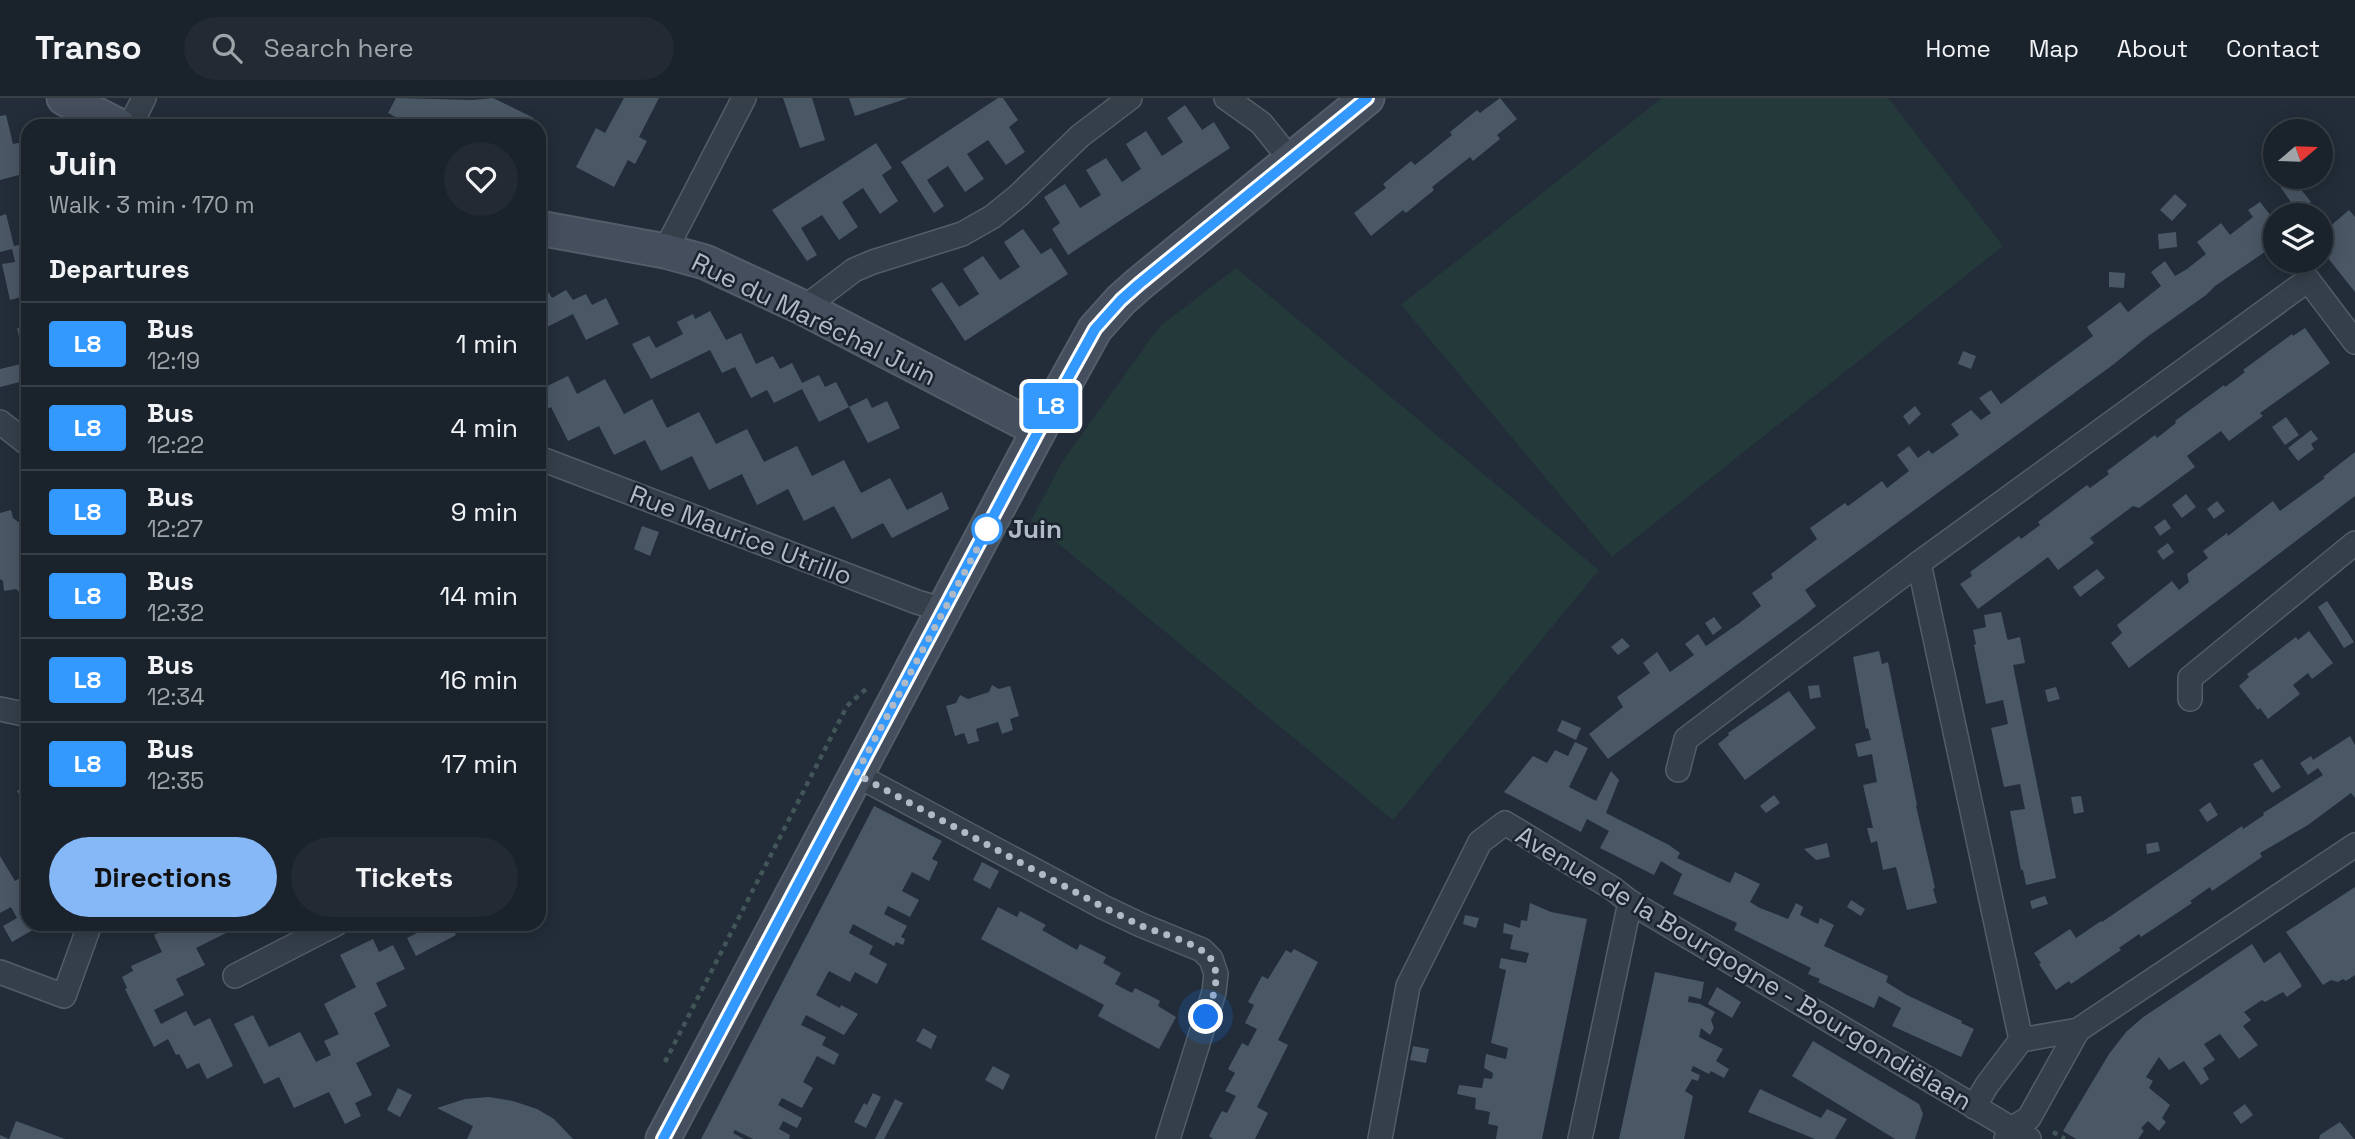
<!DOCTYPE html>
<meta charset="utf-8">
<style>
:root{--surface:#1a222b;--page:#232a33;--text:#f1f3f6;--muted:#9fa4a9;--line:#383f47;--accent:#86b7f6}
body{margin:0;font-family:"Space Grotesk",sans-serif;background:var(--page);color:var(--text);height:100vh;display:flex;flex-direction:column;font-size:26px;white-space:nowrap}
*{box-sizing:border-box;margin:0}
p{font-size:23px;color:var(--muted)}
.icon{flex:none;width:38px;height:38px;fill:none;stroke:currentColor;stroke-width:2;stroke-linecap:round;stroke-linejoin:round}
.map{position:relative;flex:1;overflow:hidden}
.panel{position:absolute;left:21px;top:21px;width:525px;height:812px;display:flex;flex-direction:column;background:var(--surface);border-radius:21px;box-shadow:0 4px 18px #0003,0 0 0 2px var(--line)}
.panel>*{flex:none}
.badge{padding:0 14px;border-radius:5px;font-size:24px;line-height:46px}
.needle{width:46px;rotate:71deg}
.tools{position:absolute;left:2263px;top:21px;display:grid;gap:14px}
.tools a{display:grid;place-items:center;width:70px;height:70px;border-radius:50%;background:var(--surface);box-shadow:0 4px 18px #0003,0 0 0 2px var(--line);font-size:35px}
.you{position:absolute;width:35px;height:35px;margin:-18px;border:5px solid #fff;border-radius:50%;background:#1a73e8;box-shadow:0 0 0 10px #1a73e833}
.map>.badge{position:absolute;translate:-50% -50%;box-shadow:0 0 0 4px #fff}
h2{padding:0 28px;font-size:26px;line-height:63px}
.round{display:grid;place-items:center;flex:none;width:74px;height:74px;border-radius:37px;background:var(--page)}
.headline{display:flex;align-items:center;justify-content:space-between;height:119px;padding:0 28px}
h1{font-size:33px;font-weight:600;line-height:52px}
.button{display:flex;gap:14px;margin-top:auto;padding:14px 28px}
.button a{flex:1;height:80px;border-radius:42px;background:var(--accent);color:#111;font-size:28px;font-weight:600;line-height:80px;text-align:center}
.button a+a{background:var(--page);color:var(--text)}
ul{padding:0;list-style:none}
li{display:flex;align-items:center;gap:21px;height:84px;padding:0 28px;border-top:2px solid var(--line)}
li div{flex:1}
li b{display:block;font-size:26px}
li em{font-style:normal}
li .badge{min-width:77px;font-weight:700;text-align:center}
header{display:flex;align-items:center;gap:42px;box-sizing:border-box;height:98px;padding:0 35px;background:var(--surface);border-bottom:2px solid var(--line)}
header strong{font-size:33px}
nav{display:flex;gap:38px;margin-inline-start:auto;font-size:24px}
.search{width:490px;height:63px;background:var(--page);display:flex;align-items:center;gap:18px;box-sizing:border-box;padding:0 24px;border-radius:38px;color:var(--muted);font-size:26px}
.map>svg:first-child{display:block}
.green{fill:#24393a}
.building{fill:#4a5765}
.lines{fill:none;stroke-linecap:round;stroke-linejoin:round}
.street-casing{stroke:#535d67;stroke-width:26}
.secondary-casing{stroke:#535d67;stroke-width:37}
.path{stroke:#425658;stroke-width:4.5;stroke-dasharray:5 5;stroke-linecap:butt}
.street{stroke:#353f4a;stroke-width:23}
.secondary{stroke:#444e5d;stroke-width:33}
.line-casing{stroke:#fff;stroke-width:16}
.line{stroke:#39f;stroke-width:10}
.walk{stroke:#b0bac6;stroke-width:7;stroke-dasharray:0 12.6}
.stop-dot{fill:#fff;stroke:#39f;stroke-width:3.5}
.labels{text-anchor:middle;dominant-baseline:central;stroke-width:5;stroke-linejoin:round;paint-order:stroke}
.street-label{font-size:26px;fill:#b0bac6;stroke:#1b242e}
.stop-label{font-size:26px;font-weight:bold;fill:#b0bac6;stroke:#1b242e;text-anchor:start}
</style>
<header>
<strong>Transo</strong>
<div class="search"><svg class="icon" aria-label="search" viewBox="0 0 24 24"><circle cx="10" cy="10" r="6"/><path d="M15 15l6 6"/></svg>Search here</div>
<nav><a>Home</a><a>Map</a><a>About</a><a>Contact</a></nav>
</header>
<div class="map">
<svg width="2355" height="1041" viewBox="0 0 2355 1041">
<rect width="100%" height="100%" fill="#222d39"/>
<g class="green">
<polygon points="1662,0 1888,0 2003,148 1612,459 1401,207"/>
<polygon points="1236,170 1599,472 1393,722 1031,423 1062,364 1159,229"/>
</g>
<g class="building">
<polygon points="396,0 473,2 493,0 534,20 530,28 479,28 464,21 460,28 447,28 431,20 427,28 412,28 388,15"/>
<polygon points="624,0 659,0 639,39 647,43 635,66 628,62 614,89 576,69 596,30 605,35"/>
<polygon points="783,0 812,0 825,42 800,50"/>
<polygon points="849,0 908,0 855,18"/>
<polygon points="998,0 1003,0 1018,22 1009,29 1025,54 1006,67 988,42 967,56 984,81 965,94 948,68 927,82 944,108 934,115 901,64"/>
<polygon points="1500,0 1517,21 1497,37 1500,41 1473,63 1470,59 1432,89 1434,92 1406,115 1403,112 1371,138 1354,115 1386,90 1383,86 1411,63 1415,67 1452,37 1450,34 1477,12 1480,15"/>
<polygon points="1185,7 1202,32 1214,24 1230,50 1068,157 1052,131 1060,125 1044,99 1065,86 1080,110 1101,97 1086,72 1106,60 1122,84 1141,71 1126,46 1146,33 1162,58 1183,44 1167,20"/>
<polygon points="6,17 13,46 28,43 28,110 19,77 0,82 0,18"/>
<polygon points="876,45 892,70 882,77 898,103 880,116 863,90 842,104 858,129 839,142 822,117 801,130 817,157 807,163 772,112"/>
<polygon points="2291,79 2311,104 2298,114 2279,87"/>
<polygon points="2175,96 2187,107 2172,123 2160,112"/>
<polygon points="2260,104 2275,123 2275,147 2215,188 2206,197 2147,239 2114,266 1805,492 1816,508 1805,517 1608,661 1589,636 1623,609 1617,599 1650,575 1643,565 1657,554 1670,574 1694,557 1685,546 1698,536 1706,548 1738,526 1761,508 1752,495 1773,480 1771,476 1817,441 1810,430 1845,405 1848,408 1882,383 1887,390 1909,373 1897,357 1909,348 1918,360 1929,352 1932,356 1959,337 1951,326 1971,312 1981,322 1991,315 1979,300 1991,292 2001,306 2093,238 2087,229 2120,204 2128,214 2161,188 2151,174 2165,163 2175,178 2187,171 2206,156 2197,144 2221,125 2230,137 2253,119 2248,112"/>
<polygon points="2349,112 2355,119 2355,194 2320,150 2320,137"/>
<polygon points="6,116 14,148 28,145 28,197 10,202 2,166 15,164 12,151 0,154 0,118"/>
<polygon points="1023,131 1041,156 1051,150 1068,176 965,243 931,191 942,184 959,209 979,196 963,171 983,158 1000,182 1020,169 1004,144"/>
<polygon points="2176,134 2177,149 2159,151 2158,136"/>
<polygon points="2109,174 2125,175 2124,190 2109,189"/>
<polygon points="544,187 552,200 566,192 573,202 586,196 592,207 606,200 619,226 586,242 573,216 545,230 547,234 539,238 539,189"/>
<polygon points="710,213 726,242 741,235 756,266 773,258 780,271 792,265 802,285 819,277 825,289 836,284 849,309 819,324 802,291 774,305 767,292 751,300 735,269 722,275 710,252 651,281 632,246 649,238 656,250 683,236 677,224 693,216 695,221"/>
<polygon points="28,228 28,282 0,289 0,271 25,265 17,230"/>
<polygon points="2305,230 2330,265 2260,315 2263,318 2229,343 2221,333 2196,351 2187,358 2195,369 2139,410 2133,408 2090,440 2094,445 2058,472 2048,459 1978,511 1960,486 1972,478 1970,474 2019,438 2021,441 2040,427 2038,424 2087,387 2090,390 2109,376 2107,373 2155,337 2157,340 2176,325 2175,323 2224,287 2225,289 2236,281 2245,274 2243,272 2292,236 2293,238"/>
<polygon points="1963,253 1976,258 1971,271 1958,266"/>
<polygon points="568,278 577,296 605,281 624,316 652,301 667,330 699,314 716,346 747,331 764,364 797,348 812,378 844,362 861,395 890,380 907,412 942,394 949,411 892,440 883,425 852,441 834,408 804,423 788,391 757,407 742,376 709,392 692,358 661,373 645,342 614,357 599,328 568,343 551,309 539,315 539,292"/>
<polygon points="867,300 872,310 887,303 900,330 868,345 849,309"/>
<polygon points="1915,308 1921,316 1909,327 1903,318"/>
<polygon points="2286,319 2299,337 2285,347 2272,329"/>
<polygon points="2311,332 2318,341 2311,346 2314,351 2298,363 2288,350"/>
<polygon points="2355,354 2355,398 2129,570 2111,545 2122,535 2117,527 2172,483 2179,492 2189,484 2187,476 2208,460 2203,453 2227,435 2228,438 2273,403 2280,413 2325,380 2323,379"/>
<polygon points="2186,396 2196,409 2182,420 2172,407"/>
<polygon points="2217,403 2225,413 2214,421 2207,411"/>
<polygon points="11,412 13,420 28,431 28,495 25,499 16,491 4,493 3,483 0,481 0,415"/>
<polygon points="2165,421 2171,430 2160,438 2154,429"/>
<polygon points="642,428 659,434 650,458 634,451"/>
<polygon points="2168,445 2174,454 2163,462 2157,453"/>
<polygon points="2097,471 2105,480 2080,499 2073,489"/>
<polygon points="2327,503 2354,544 2344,550 2318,509"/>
<polygon points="2001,514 2007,540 2008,542 2020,539 2025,565 2013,567 2056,780 2026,787 2023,772 2021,772 2010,713 2025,711 2020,686 2004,689 1991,630 2008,626 2003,602 1986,606 1974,547 1976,546 1973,532 1986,529 1984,517"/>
<polygon points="1714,519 1722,530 1713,537 1705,525"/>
<polygon points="2309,533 2333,565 2312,581 2308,575 2293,587 2300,596 2268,621 2260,610 2258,612 2239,588 2249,579 2247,576 2296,539 2298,542"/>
<polygon points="1622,540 1630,548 1618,557 1611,549"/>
<polygon points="1879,553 1882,566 1888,564 1917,707 1916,708 1935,790 1933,791 1937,805 1907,812 1896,769 1883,772 1877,743 1871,745 1867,730 1873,730 1863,687 1877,684 1872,656 1858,659 1855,646 1871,642 1868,630 1866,631 1853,559"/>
<polygon points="992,587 999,591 1010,588 1019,618 1010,621 1013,632 1002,636 998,624 976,631 979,643 968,646 964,635 955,638 946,608 956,605 960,597 968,601 989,594"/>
<polygon points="1819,587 1821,599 1810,601 1808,588"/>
<polygon points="2056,589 2060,601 2048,604 2045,592"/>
<polygon points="1789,593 1816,630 1745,682 1718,646 1729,637 1728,635"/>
<polygon points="1562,622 1581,630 1576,642 1557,633"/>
<polygon points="2350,638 2355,647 2355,700 2351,695 2308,727 2260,755 2262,759 2212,793 2210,789 2190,803 2192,805 2141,839 2139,836 2119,850 2121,852 2071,886 2069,883 2056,892 2039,866 2041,865 2034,855 2070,831 2076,840 2101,823 2102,824 2242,728 2243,731 2264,717 2263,715 2323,677 2318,670 2308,677 2300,665 2311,658 2313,662"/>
<polygon points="1575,644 1588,650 1569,689 1596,703 1611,673 1619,682 1606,715 1669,747 1680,755 1677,760 1730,785 1735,774 1760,786 1750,804 1760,810 1788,821 1796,805 1803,809 1800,817 1818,826 1820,820 1834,827 1824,848 1888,878 1886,884 1907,897 1962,923 1961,925 1974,931 1961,959 1892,928 1901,910 1879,898 1874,910 1818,884 1820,881 1808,876 1811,870 1734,832 1737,825 1673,796 1682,776 1661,763 1654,777 1600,750 1609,733 1587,721 1581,734 1504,694 1533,658 1547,665 1555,652 1568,658"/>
<polygon points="2262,661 2281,689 2272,695 2253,666"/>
<polygon points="28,687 28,712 17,693"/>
<polygon points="1774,697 1780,705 1766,715 1760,708"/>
<polygon points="2081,698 2084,714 2074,716 2071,699"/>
<polygon points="2210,704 2218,717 2207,724 2199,712"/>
<polygon points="874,708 942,743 932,761 938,764 929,783 912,774 902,793 919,802 910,819 888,808 884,816 907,828 901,839 905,841 903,847 896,844 894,848 853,826 849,835 873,848 869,856 887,866 877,886 855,874 850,884 829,873 816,897 840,910 841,907 858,916 844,937 806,917 801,927 826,939 822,947 839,956 834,967 817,958 803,984 813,990 802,1010 782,1000 778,1007 802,1020 797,1030 783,1023 779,1031 790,1037 789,1041 753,1041 735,1032 733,1035 744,1041 701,1041"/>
<polygon points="2158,744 2160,753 2147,756 2146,746"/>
<polygon points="1827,745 1830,759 1816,762 1804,751"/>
<polygon points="0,758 15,783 28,776 28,826 43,826 12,844 3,828 17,820 11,809 0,815"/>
<polygon points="982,764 999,773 990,791 973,782"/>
<polygon points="2355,789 2355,877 2346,883 2343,881 2338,884 2331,882 2323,887 2286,834"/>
<polygon points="2045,798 2048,806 2032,811 2030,803"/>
<polygon points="1851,802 1865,811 1861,818 1847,809"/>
<polygon points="1530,805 1551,814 1587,821 1542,1041 1496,1041 1498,1028 1488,1026 1490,1014 1475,1011 1476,1000 1457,996 1459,987 1482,990 1484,980 1492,981 1493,975 1484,970 1486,956 1506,961 1508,950 1491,945 1506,872 1499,870 1501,860 1526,865 1529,855 1510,851 1513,837 1503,835 1504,825 1520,830 1521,822 1527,823"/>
<polygon points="998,809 1017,819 1020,813 1046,827 1042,832 1077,852 1080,846 1106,859 1103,865 1121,875 1115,886 1132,895 1135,890 1160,903 1158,908 1176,919 1159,951 1098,918 1104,907 981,841"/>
<polygon points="1465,817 1479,820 1476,830 1463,826"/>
<polygon points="177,826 224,826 228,834 196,850 205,867 176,881 184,897 154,912 161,926 186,913 194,928 210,920 233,968 207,981 199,965 187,971 179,956 176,957 168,941 154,949 125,891 127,890 122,879 133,873 131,868 162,854 154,837"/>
<polygon points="420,826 451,826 456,837 416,858 407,840 423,832"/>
<polygon points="373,841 379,854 393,847 405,871 376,885 387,908 374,915 390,948 356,965 372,997 355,1005 361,1018 345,1026 329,994 294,1010 279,979 264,986 234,926 253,917 269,949 300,934 316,964 331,957 324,943 339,936 324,906 356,889 340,857"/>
<polygon points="2252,846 2264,865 2280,854 2302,888 2287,899 2283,894 2265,904 2262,902 2244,914 2251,922 2243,928 2258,947 2239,961 2220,936 2204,946 2215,962 2203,970 2209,981 2201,987 2184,963 2169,972 2159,959 2146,979 2153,983 2149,990 2170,1007 2162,1020 2166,1024 2159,1033 2148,1023 2141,1030 2144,1033 2138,1041 2076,1041 2063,1033 2109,956 2126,934 2142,920"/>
<polygon points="1294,851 1318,864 1278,942 1288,947 1257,1009 1268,1015 1255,1041 1213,1041 1209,1038 1215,1026 1222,1013 1227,1015 1236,998 1225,993 1235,975 1228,971 1242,945 1248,948 1257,931 1245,925 1254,907 1248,904 1262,878 1268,881 1286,852 1291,855"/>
<polygon points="1655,874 1704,884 1701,901 1689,898 1688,904 1700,906 1715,914 1711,922 1714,930 1710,937 1701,930 1699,939 1723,951 1716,963 1729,971 1724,980 1711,973 1709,976 1693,968 1691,973 1700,977 1698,983 1692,981 1685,993 1693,998 1684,1041 1619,1041"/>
<polygon points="1717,889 1741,904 1732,920 1708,906"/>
<polygon points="923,930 937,938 931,951 916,943"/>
<polygon points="1813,943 1919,1006 1923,1016 1915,1041 1895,1041 1792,978"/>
<polygon points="1413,948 1429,951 1426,965 1410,962"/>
<polygon points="993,968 1010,977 1003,992 985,982"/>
<polygon points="398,990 412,997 400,1019 387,1012"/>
<polygon points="1760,991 1821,1020 1827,1011 1847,1021 1835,1041 1815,1041 1748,1014"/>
<polygon points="873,995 881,999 866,1030 854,1024 864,1005 867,1007"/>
<polygon points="489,999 513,1003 537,1011 554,1021 573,1041 467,1041 473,1028 437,1010 465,1001"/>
<polygon points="895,1001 903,1005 884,1041 875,1041"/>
<polygon points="2245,1006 2253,1017 2241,1026 2233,1015"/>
<polygon points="16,1023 65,1041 0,1041 0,1037 9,1041"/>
<polygon points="2340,1024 2354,1041 2319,1041 2320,1037"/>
</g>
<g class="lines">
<defs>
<g id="street">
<polyline points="1226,0 1261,25 1290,61"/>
<polyline points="130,28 144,0"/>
<polyline points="665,153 744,0"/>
<polyline points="804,210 854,172 873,164 962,136 992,119 1018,98 1080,38 1130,0"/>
<polyline points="0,324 28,346"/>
<polyline points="539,360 917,504 944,512"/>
<polyline points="2190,601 2190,580 2355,445"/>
<polyline points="0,611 28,617"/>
<polyline points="1678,672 1686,641 1919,465"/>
<polyline points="855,676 1103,809 1141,827 1202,852 1211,861 1216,876 1214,894 1168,1041"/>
<polyline points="0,874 64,898 90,826"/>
<polyline points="235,878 336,826"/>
<polyline points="2021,942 1919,465 2308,182 2355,244"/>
<polyline points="1974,1009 1987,987 2021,942 2078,932 2355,747"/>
<polyline points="1380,1041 1408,888 1480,744 1505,725 1612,790 1630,804 2029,1041"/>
<polyline points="1580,1041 1630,804"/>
<polyline points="2006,1041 2011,1031 2029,1020 2078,932"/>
</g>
<g id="secondary">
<polyline points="64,0 119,28"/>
<polyline points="539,130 665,153 705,164 804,210 1039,332"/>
<polyline points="663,1041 1039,332 1095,231 1121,202 1139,186 1367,0"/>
</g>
</defs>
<use href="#street" class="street-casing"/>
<use href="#secondary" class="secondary-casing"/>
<g class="path">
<polyline points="665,964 847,608 866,591"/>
<polyline points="2053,1034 2065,1041"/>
</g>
<use href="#street" class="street"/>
<use href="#secondary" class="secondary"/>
</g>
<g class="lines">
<defs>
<polyline id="line" points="663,1041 1039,332 1095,231 1121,202 1139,186 1367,0"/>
</defs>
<use href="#line" class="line-casing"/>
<use href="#line" class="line"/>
<path class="walk" d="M 987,431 L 991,425 L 856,676 L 1103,809 C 1116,815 1129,822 1142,828 C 1159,835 1202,846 1211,861 C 1222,878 1212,902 1206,919"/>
</g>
<circle class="stop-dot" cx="987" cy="431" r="14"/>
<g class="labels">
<g class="street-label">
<text transform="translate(814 221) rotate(26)">Rue du Maréchal Juin</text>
<text transform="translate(741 437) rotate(21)">Rue Maurice Utrillo</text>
<text transform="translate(1744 870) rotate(31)">Avenue de la Bourgogne - Bourgondiëlaan</text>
</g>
<g class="stop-label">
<text x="1008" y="431">Juin</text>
</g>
</g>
</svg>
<div class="tools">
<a><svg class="needle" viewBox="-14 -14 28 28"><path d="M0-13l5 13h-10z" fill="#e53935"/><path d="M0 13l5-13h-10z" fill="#9fa4a9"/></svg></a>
<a><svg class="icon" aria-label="layers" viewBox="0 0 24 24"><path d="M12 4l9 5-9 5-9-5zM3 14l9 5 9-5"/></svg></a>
</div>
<div class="you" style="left:1206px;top:919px"></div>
<b class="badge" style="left:1051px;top:308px;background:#39f;color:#fff">L8</b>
<section class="panel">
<div class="headline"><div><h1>Juin</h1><p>Walk · 3 min · 170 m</p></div><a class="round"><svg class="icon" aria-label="heart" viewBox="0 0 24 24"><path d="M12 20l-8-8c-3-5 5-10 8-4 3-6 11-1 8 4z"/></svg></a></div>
<h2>Departures</h2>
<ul>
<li><span class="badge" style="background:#39f;color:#fff">L8</span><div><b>Bus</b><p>12:19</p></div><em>1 min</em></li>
<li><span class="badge" style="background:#39f;color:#fff">L8</span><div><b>Bus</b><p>12:22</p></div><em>4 min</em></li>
<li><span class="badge" style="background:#39f;color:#fff">L8</span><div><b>Bus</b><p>12:27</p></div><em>9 min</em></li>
<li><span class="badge" style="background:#39f;color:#fff">L8</span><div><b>Bus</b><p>12:32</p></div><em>14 min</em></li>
<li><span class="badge" style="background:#39f;color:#fff">L8</span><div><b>Bus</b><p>12:34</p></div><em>16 min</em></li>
<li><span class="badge" style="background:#39f;color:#fff">L8</span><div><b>Bus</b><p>12:35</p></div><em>17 min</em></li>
</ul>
<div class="button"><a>Directions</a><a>Tickets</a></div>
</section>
</div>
